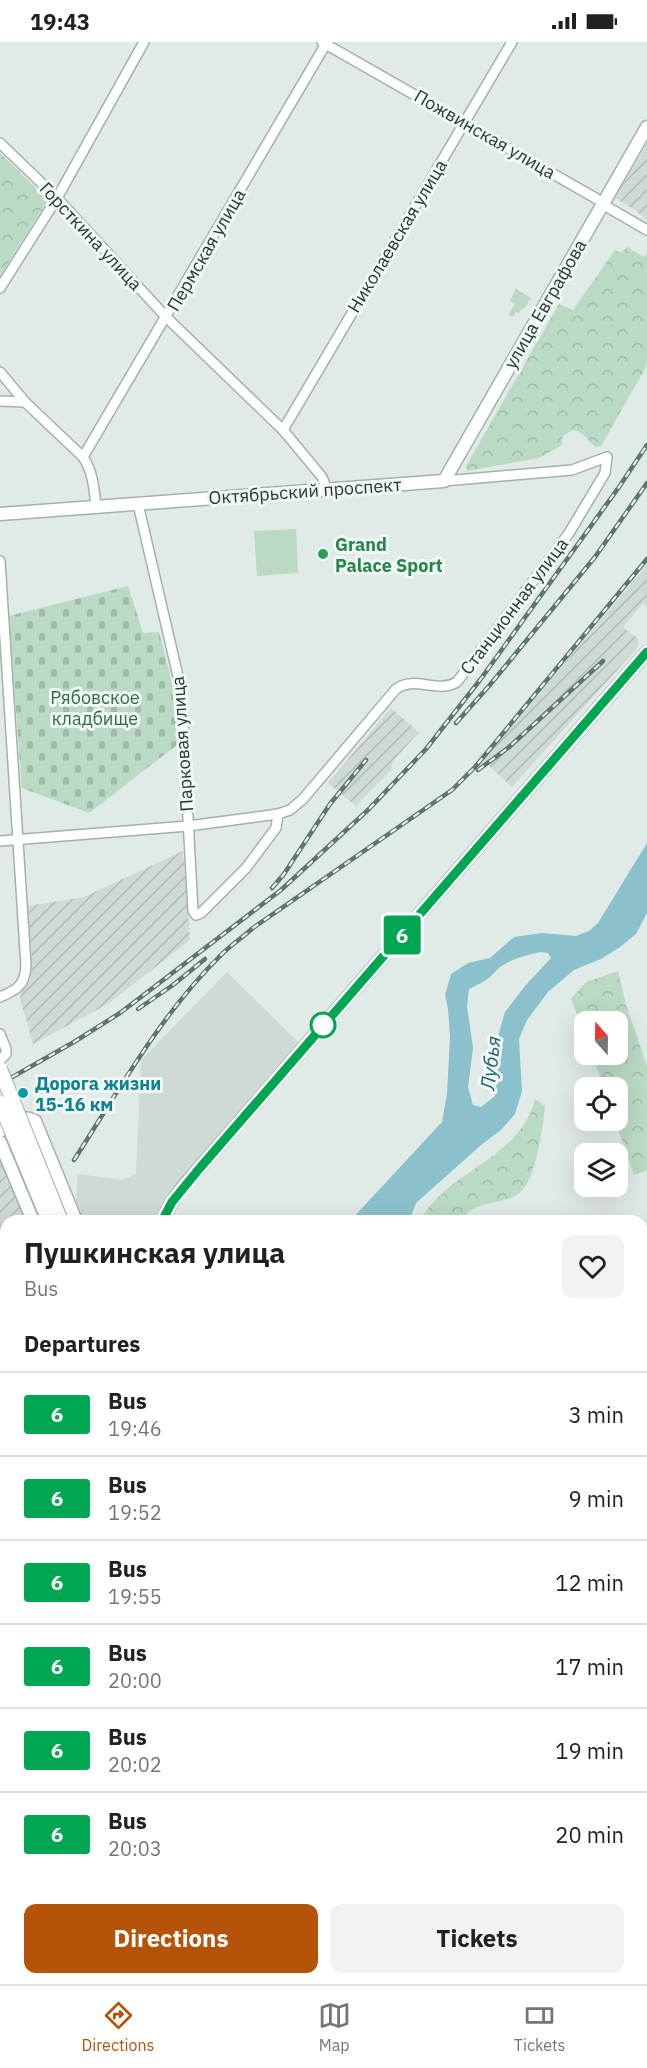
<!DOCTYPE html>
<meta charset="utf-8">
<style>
:root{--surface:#fff;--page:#f2f2f2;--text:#202124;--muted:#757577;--line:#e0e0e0;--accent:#b45309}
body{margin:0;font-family:"IBM Plex Sans",sans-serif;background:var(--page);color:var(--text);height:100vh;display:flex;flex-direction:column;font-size:22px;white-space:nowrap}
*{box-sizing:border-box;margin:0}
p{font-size:20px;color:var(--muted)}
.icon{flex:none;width:33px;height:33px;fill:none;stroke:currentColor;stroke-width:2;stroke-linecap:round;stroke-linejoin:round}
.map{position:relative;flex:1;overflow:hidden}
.sheet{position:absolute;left:0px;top:1173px;width:648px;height:770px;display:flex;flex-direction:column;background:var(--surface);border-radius:18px 18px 0 0;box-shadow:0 6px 24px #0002}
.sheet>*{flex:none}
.badge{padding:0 12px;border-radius:4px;font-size:21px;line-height:39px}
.needle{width:39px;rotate:340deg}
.controls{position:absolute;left:574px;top:969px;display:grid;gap:12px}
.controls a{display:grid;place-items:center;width:54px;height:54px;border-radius:12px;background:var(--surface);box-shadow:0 6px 24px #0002;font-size:30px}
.map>.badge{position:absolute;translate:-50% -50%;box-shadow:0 0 0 3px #fff}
h2{padding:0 24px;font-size:22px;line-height:54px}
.round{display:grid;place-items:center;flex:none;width:63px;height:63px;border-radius:12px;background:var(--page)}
.head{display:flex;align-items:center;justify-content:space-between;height:102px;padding:0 24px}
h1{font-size:28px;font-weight:800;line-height:45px}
.primary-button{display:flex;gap:12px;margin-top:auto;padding:12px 24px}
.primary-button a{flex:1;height:69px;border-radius:12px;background:var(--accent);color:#fff;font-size:24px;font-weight:800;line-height:69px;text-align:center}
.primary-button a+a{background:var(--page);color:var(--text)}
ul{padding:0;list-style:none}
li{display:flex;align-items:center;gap:18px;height:84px;padding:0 24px;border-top:2px solid var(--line)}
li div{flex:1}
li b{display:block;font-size:22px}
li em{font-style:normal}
li .badge{min-width:66px;font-weight:700;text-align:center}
.status{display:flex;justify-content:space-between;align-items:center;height:42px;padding:0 30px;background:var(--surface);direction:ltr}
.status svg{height:16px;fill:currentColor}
.menu{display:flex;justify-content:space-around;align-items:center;height:84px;border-top:2px solid var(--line);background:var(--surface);font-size:16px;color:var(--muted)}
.menu a{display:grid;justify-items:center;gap:3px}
.menu .on{color:var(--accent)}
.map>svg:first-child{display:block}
.built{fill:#cfdad5}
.industrial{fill:url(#industrial-furrows)}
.forest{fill:url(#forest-crowns)}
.cemetery{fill:url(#cemetery-stones)}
.pitch{fill:#badac3}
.water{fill:#8bc1cc;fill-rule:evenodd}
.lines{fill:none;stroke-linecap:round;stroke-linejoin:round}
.river{stroke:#8bc1cc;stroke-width:14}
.minor-casing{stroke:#a3b1ad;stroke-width:12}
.tertiary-casing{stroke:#a3b1ad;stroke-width:15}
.secondary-casing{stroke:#a0b5ae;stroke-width:16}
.minor{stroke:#fff;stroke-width:9}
.tertiary{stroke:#fff;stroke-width:12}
.secondary{stroke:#fff;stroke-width:14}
.rail-casing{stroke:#5c756f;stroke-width:4.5}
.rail{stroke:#f0f7f4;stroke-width:2;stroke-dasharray:7;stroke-linecap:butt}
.secondary-bridge-casing{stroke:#a0b5ae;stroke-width:16;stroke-linecap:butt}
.secondary-bridge{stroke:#fff;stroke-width:14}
.line-casing{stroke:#fff;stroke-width:14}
.line{stroke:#00a651;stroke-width:9}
.leisure-dot{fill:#2e9e5b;stroke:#f0f7f4;stroke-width:2}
.stop-dot{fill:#fff;stroke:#00a651;stroke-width:3}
.culture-dot{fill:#0f9aa8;stroke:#f0f7f4;stroke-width:2}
.labels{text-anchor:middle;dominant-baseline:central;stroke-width:6;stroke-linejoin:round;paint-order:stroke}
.street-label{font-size:18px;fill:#223933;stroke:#f0f7f4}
.leisure-label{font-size:18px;font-weight:bold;fill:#27864d;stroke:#f0f7f4;text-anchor:start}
.park-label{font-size:18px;fill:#2f6d48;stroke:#f0f7f4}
.culture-label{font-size:18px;font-weight:bold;fill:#0d838f;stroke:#f0f7f4;text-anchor:start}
.water-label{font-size:20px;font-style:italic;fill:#206271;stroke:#f0f7f4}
</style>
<div class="status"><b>19:43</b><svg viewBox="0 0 49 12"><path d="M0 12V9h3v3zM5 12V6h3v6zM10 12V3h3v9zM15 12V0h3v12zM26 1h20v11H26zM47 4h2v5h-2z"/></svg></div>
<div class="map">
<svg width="647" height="1942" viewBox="0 0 647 1942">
<defs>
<pattern id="industrial-furrows" width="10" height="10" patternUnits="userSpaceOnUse" patternTransform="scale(1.5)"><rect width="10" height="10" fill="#cfdad5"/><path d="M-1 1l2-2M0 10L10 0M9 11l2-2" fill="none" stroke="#b1bcb7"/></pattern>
<pattern id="forest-crowns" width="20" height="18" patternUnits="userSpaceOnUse" patternTransform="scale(1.5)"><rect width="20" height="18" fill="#badac3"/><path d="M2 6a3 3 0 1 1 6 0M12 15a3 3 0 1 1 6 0" fill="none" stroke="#a0bca8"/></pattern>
<pattern id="cemetery-stones" width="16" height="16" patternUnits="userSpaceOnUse" patternTransform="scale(1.5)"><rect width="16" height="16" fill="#badac3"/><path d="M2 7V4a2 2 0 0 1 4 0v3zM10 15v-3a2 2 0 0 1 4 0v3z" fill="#a0bca8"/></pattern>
</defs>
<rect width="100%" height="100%" fill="#e0eae6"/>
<polygon class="built" points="227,930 307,1009 158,1179 84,1179 76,1159 78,1132 122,1138 136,1132 141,1018"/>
<g class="industrial">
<polygon points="647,102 647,178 635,168 615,156"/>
<polygon points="647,523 647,565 643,561 623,585 638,597 638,605 512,745 483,718"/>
<polygon points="391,666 419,690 393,719 391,728 356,764 328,741"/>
<polygon points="183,809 190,898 108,962 33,1002 20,957 21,950 31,937 32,922 28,864 84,855"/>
<polygon points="0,1117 25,1179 6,1179 6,1232 0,1235"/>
</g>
<g class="forest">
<polygon points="0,111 48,158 0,234"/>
<path d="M 627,205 L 644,215 L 647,211 L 647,316 L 646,325 L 601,404 L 595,405 C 585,395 577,379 562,396 L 562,403 L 539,416 L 467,429 L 466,424 L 559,262 L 573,268 L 615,208 L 621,211 Z"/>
<polygon points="516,247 531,256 524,267 522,266 519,271 516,270 513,275 508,273 515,262 510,259"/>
<polygon points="618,929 626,963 647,1024 647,1128 634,1133 615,1079 618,1078 618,1046 604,1045 592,1013 618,1012 618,980 585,980 585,992 571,957 586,940"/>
<path d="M 535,1057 L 545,1064 C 543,1084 536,1140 518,1152 C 502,1162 481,1159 467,1171 L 468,1179 L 420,1179 C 448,1127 520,1118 535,1057 Z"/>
</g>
<polygon class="cemetery" points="128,544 143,591 159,590 174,648 177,703 89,771 22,746 9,574"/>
<polygon class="pitch" points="296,487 298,531 257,534 254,489"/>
<path class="water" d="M 647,801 L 647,871 L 636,892 L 620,905 L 601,917 L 574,928 L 548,950 L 527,978 L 519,997 L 522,1049 L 515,1072 L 501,1088 L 481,1103 L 416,1161 L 409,1179 L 350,1179 L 442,1080 L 447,1052 L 450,994 L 448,967 L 445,953 L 451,932 L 468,921 L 490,916 L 514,895 L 542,891 L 576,894 L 589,889 L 598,881 ZM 540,910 L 548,911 L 551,916 L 525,944 L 505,970 L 499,991 L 499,1013 L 495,1054 L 481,1065 L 473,1063 L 468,1045 L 473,1006 L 467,964 L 469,947 C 476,943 484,940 490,935 C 494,932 496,928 500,925 C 512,917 525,913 540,910 Z"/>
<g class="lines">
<polyline class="river" points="0,1488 6,1483"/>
<defs>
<g id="minor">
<polyline points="322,0 597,157 609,166 647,188"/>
<polyline points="0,101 57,156 166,275 283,388 322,435 327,448"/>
<polyline points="0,246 57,156 144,0"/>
<path d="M 0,330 L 25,360 L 83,415 C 93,430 94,446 96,465"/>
<polyline points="0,359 25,360"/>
<polyline points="283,388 512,0"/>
<polyline points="83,415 327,0"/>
<path d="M 138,462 L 181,647 L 193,869 L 196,873 L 201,871 L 246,826 L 276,786 L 278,772 L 290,768 L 303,757 L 396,647 C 415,633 437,652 457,640 L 569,491 L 605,431 L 607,415 L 572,428 L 444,439"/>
<path d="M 0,519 L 26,924 C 25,943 17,948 0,955"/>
<polyline points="0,799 188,784 278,772"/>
<polyline points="0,992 6,1007 6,1012 0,1018"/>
<polyline points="642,1198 647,1196"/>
<polyline points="0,1326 6,1326"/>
<polyline points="642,1544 647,1542"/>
<polyline points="0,1597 6,1595"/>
<polyline points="642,1717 647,1715"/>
<polyline points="0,1769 6,1766"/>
<polyline points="526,1936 528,1942"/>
<polyline points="0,1941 13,1936"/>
</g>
<g id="tertiary">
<polyline points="0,472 444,439 647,85"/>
<path d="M 0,1089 C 8,1078 23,1073 35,1079 L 76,1179"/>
<polyline points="0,1100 33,1179"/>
<polyline points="162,1179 172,1160 183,1145 647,610"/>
<polyline points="642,1373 647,1371"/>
<polyline points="642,1888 647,1886"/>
<polyline points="488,1942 504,1936"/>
</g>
<polyline id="secondary" points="271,1936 271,1942"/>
</defs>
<use href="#minor" class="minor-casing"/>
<use href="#tertiary" class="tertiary-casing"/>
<use href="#secondary" class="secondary-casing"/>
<use href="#minor" class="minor"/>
<use href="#tertiary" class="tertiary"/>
<use href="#secondary" class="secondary"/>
<defs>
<g id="rail">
<polyline points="456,681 489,644 595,515 647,441"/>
<polyline points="478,728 508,706 603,619"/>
<polyline points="272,846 284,832 330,762 366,718"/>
<polyline points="138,967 173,943 205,917"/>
<polyline points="0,1042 74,1000 120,971 281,848 369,767 426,707 480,638 619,445 647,403"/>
<path d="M 74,1118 C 119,1048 161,972 221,913 C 231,903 243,895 253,886 L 452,748 L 475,725 L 647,517"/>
</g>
</defs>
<use href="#rail" class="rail-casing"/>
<use href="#rail" class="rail"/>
<defs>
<g id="secondary-bridge">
<polyline points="0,1027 61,1179"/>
<polyline points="0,1061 49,1179"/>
</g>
</defs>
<use href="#secondary-bridge" class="secondary-bridge-casing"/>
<use href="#secondary-bridge" class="secondary-bridge"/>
</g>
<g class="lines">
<defs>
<polyline id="line" points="162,1179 172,1160 199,1127 647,610"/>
</defs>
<use href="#line" class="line-casing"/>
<use href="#line" class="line"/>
</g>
<circle class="leisure-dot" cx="323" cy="512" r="6"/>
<circle class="stop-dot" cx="323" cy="983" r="12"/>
<circle class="culture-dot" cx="23" cy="1051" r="6"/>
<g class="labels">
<g class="street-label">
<text transform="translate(485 92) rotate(30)">Пожвинская улица</text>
<text transform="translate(91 194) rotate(47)">Горсткина улица</text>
<text transform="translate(397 194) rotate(-59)">Николаевская улица</text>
<text transform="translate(206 208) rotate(-60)">Пермская улица</text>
<text transform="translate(545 262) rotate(-60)">улица Евграфова</text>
<text transform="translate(305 449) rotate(-4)">Октябрьский проспект</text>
<text transform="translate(514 564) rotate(-53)">Станционная улица</text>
<text transform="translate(182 702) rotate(-94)">Парковая улица</text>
</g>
<g class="leisure-label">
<text x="335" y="502">Grand<tspan x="335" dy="21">Palace Sport</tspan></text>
</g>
<g class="park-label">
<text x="95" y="655">Рябовское<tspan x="95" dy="21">кладбище</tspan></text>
</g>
<g class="culture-label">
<text x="35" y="1041">Дорога жизни<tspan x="35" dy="21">15-16 км</tspan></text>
</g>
<g class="water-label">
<text transform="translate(490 1021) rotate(-83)">Лубья</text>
</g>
</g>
</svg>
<div class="controls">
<a><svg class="needle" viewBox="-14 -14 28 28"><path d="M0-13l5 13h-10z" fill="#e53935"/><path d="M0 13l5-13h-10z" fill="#757577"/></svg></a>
<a><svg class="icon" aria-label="locate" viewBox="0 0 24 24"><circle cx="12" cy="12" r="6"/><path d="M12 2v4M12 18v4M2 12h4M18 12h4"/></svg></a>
<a><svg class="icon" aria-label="layers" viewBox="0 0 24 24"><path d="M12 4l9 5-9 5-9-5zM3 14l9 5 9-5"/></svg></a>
</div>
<b class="badge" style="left:402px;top:893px;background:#00a651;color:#fff">6</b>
<section class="sheet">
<div class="head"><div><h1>Пушкинская улица</h1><p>Bus</p></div><a class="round"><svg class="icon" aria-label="heart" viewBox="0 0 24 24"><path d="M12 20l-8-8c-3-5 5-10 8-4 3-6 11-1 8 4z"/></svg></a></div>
<h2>Departures</h2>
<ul>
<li><span class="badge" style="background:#00a651;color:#fff">6</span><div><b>Bus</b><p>19:46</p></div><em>3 min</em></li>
<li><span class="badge" style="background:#00a651;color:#fff">6</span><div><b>Bus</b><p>19:52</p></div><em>9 min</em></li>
<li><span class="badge" style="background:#00a651;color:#fff">6</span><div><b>Bus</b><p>19:55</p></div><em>12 min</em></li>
<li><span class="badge" style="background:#00a651;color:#fff">6</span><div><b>Bus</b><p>20:00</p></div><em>17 min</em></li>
<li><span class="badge" style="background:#00a651;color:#fff">6</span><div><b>Bus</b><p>20:02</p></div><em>19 min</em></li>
<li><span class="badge" style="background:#00a651;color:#fff">6</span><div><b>Bus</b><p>20:03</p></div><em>20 min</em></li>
</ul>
<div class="primary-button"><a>Directions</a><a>Tickets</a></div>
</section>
</div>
<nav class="menu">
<a class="on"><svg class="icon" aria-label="directions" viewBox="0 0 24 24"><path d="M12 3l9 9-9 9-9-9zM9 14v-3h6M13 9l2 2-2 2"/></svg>Directions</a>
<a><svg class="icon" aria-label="map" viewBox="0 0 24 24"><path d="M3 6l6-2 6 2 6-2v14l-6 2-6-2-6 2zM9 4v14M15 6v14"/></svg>Map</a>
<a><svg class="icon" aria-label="tickets" viewBox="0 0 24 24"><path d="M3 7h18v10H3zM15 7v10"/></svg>Tickets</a>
</nav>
